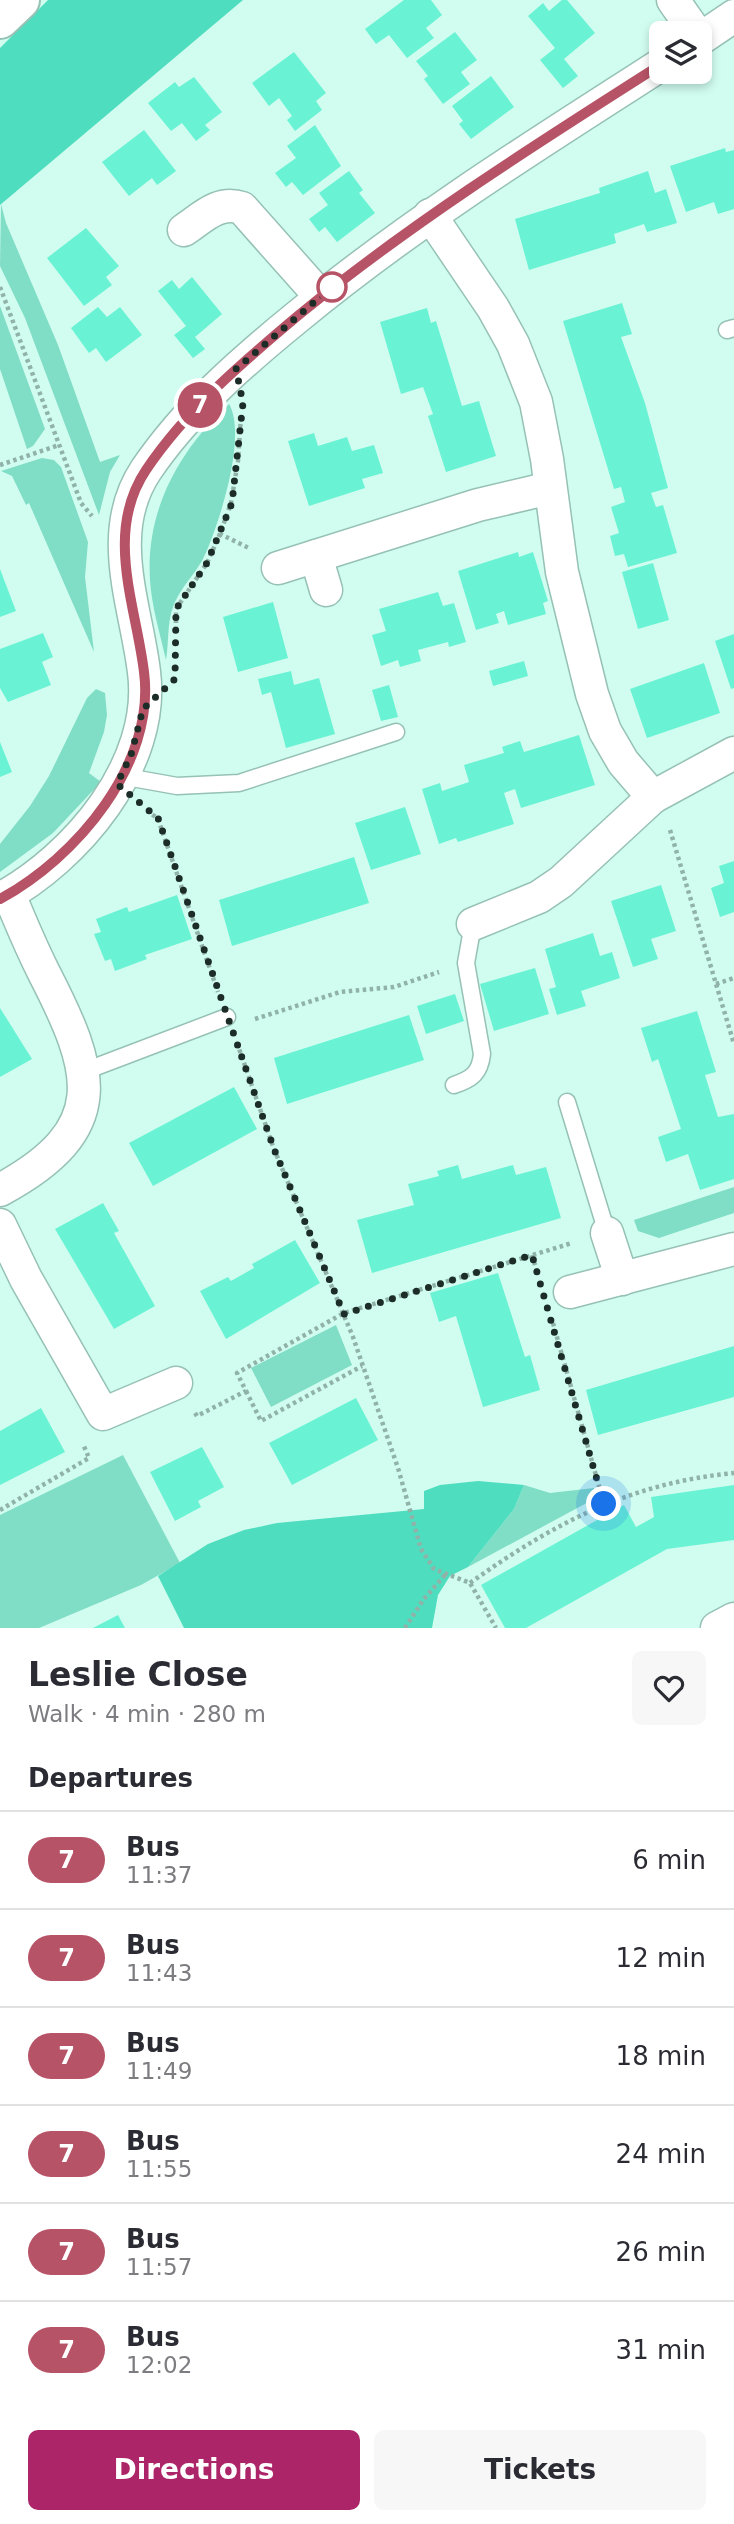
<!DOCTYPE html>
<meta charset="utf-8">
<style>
:root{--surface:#fff;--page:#f7f7f7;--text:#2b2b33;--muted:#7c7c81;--line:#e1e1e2;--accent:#ad2569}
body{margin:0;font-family:"DejaVu Sans",sans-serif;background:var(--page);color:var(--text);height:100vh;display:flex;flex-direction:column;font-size:26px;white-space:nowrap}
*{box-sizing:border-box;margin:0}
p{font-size:23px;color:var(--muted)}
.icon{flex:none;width:38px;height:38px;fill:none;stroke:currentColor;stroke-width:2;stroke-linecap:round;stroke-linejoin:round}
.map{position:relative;height:1628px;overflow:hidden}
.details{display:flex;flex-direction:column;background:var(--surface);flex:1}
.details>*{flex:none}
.badge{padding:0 14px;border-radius:23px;font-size:24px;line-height:46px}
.controls{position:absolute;left:649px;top:21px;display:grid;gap:14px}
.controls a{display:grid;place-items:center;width:63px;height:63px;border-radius:10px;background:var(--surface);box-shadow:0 4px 10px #0003;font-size:35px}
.you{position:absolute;width:35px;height:35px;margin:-18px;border:5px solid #fff;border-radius:50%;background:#1a73e8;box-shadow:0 0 0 10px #1a73e833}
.map>.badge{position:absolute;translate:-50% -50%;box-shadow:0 0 0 4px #fff}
h2{padding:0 28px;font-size:26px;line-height:63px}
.round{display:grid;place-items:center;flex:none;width:74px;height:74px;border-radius:10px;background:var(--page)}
.summary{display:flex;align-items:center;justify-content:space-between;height:119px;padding:0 28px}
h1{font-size:33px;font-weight:800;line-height:52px}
.action{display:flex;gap:14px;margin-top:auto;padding:14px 28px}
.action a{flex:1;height:80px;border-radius:10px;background:var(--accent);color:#fff;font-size:28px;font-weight:800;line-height:80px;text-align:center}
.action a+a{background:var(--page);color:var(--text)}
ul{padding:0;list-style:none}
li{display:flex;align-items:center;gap:21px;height:98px;padding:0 28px;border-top:2px solid var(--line)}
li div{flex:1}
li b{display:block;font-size:26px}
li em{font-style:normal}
li .badge{min-width:77px;font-weight:700;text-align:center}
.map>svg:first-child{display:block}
.green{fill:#80ddc6}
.forest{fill:#4fddbf}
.building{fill:#69f3d4}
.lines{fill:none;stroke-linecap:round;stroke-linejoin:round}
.service-casing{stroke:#96c1b5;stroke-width:19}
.minor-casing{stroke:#96c1b5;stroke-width:35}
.secondary-casing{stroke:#96c1b5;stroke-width:42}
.path{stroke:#90b2a8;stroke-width:4.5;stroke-dasharray:3.5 3.5;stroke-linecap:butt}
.service{stroke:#fff;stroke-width:16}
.minor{stroke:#fff;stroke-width:32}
.secondary{stroke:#fff;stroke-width:38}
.line-casing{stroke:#fff;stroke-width:16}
.line{stroke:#b75366;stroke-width:10}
.walk{stroke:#1c2d28;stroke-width:7;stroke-dasharray:0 12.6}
.stop-dot{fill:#fff;stroke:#b75366;stroke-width:3.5}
</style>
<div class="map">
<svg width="734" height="1628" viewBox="0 0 734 1628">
<rect width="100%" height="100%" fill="#d1fdf0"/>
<g class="green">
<polygon points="1,204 6,223 58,345 100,462 120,455 110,472 99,515 25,318 0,266"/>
<polygon points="0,306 45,429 33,446 27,449 0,369"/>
<path d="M 229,404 C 248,436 218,529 202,561 C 193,576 179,590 173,607 C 167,623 169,643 166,660 C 161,638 154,614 151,591 C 142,517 176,453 229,404 Z"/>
<polygon points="42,458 54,460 61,467 88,542 85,577 94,652 29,503 26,505 12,476 1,471"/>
<polygon points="96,689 105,693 107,715 104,732 89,773 101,782 53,833 0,872 0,844 30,806 49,776 87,698"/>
<polygon points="734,1187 734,1213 659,1238 638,1231 634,1220"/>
<polygon points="336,1325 352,1365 271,1407 251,1368"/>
<polygon points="123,1455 180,1563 141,1585 39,1628 0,1628 0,1515"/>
<polygon points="524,1485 550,1493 594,1488 594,1499 468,1567 514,1509"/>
</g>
<g class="forest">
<polygon points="48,0 243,0 0,205 0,48"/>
<polygon points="478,1481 524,1485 514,1509 468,1567 450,1576 438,1595 432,1628 184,1628 158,1576 208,1544 244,1530 277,1523 424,1509 424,1491 440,1485"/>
</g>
<g class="building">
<polygon points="404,0 431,0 442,15 426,28 434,38 407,58 389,35 376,44 365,29"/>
<polygon points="562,0 567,0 595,33 564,59 578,76 563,88 540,60 555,48 528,16 543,3 549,11"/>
<polygon points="455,32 477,60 461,72 470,84 443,104 424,79 428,76 416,61"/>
<polygon points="294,52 326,93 316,101 322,110 295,131 287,120 292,116 279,98 269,106 252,83"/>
<polygon points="491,76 514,107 471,139 459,124 463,121 452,106"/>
<polygon points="194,77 222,112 205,125 210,130 196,141 182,123 171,131 148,103 175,82 179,87"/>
<polygon points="315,125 341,166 303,195 292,182 286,187 275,173 296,158 287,146"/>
<polygon points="144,130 176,171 157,185 152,178 129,196 102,162"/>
<polygon points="725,148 726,152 734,150 734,209 718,214 714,202 686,212 670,166"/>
<polygon points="349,171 363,190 359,193 375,213 337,242 325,227 319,232 309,219 328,205 319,193"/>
<polygon points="648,171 655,193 666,189 677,223 647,232 644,224 614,234 616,243 529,270 515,219 600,193 599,188"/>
<polygon points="86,228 119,266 106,277 112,285 84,306 47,258"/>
<polygon points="192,277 222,314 195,337 205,349 193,358 174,335 186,326 158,291 172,280 179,289"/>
<polygon points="622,303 632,334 621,337 645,403 668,488 651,493 656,507 663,505 677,553 628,567 624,554 615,556 610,536 619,533 611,507 625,502 621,487 614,489 563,321"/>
<polygon points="98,307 107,317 120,307 142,335 106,362 96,348 89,353 71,328"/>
<polygon points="427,308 431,323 436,321 462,406 479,401 496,456 446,472 428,416 433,414 423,387 401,394 380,322"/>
<polygon points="314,433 318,446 347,437 352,451 374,445 383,473 362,479 365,488 309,506 288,441"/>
<polygon points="518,552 519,557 533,552 548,601 543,603 546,614 508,625 504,611 496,614 499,623 476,630 458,571"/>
<polygon points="653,563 669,620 638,629 622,572"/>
<polygon points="0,569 16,611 0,617"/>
<polygon points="438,592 443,606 454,603 466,642 449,647 448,642 418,650 421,661 400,667 398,660 381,666 372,635 386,631 379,609"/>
<polygon points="273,602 288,658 238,672 223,617"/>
<polygon points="43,633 53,657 42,662 51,685 8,702 0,688 0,649"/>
<polygon points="734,634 734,688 731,689 715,641"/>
<polygon points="524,661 528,676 493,686 489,671"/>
<polygon points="704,663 720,713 647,738 630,689"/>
<polygon points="291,671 294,685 319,678 335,734 286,748 271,692 262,695 258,679"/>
<polygon points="389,685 398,717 381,721 372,690"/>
<polygon points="579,735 595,785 521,808 515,789 504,793 514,824 458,842 456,838 439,844 422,789 440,783 442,791 469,782 464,765 504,753 502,747 520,741 524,752"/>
<polygon points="0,742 12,772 0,777"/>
<polygon points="405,807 421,854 371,870 355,823"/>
<polygon points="354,857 369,903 232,946 219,900"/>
<polygon points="734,861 734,912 720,917 711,888 724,883 719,866"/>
<polygon points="661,885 676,931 651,939 658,959 633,967 611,901"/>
<polygon points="177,895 192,939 145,955 147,959 115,971 111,959 105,961 94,934 101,932 96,919 127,907 129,912"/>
<polygon points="593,933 600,956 612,952 620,978 581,991 586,1006 557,1015 549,989 556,987 545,949"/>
<polygon points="535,968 549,1014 494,1031 480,984"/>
<polygon points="455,994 464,1021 426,1034 417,1006"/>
<polygon points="0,1008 32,1059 0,1077"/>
<polygon points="697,1011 716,1072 705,1075 718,1117 734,1114 734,1179 700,1190 688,1154 666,1162 658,1137 681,1129 658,1059 652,1062 641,1028"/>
<polygon points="409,1015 424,1060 287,1104 274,1058"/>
<polygon points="234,1087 257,1129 153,1186 129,1143"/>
<polygon points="458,1165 462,1179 513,1165 516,1175 546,1167 561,1218 372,1273 357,1220 414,1205 408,1184 439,1176 437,1171"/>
<polygon points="103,1203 119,1231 114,1233 155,1306 114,1329 55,1229"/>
<polygon points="295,1240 320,1283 226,1339 200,1291 228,1277 231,1281 254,1268 252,1264"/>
<polygon points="498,1273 525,1357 530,1355 540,1390 483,1407 456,1316 439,1322 430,1293"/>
<polygon points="734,1346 734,1397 598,1435 586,1390"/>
<polygon points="356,1398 378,1440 292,1485 269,1443"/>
<polygon points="41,1408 65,1452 0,1485 0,1431"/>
<polygon points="202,1447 224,1487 198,1501 201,1507 175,1521 150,1472"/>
<polygon points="734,1485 734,1540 667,1549 526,1628 505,1628 481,1585 624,1505 636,1527 654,1517 651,1497"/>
<polygon points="118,1615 125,1628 93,1628"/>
</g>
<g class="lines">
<defs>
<g id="service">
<polyline points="727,330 734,328"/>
<polyline points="121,776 177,786 239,783 396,732"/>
<polyline points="85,1071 227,1017"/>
<path d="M 454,1085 C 472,1079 480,1073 482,1054 L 466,963 L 473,924"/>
<polyline points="567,1102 607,1233"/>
</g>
<g id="minor">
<polyline points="673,0 696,33"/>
<polyline points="700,39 734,16"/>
<polyline points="430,215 493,308 513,344 536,402 547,459 562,572 592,694 605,731 623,762 653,797 561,882 539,897 473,924"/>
<path d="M 184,230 C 202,218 218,200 242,208 L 321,297"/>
<polyline points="316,556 326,590"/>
<polyline points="278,568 478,505 550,488"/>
<polyline points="653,797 734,753"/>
<path d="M 0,899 C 76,858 156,764 144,672 C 136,605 104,533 146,470 C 186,411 242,362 296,318 C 411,223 537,144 662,64"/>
<path d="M 0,1190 C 113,1129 95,1072 44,973 C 31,947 20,921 9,894"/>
<polyline points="0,1225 26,1279 103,1414 176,1383"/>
<polyline points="607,1233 622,1279"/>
<polyline points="570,1292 734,1249"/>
<polyline points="717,1628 734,1619"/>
</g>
<polyline id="secondary" points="0,19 20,0"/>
</defs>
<use href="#service" class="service-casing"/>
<use href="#minor" class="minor-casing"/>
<use href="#secondary" class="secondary-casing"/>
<g class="path">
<polyline points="0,287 81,503 92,516"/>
<polyline points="241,417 238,461 231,503 220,534 249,548"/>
<polyline points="0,465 59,445"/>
<polyline points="176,630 176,609 207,563 220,534"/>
<polyline points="147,810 158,819 218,992"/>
<polyline points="670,830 734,1044"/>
<polyline points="716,984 734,978"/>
<polyline points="255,1019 340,992 394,987 439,972"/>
<polyline points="237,1043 274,1149 353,1337 398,1468 421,1549 434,1569 470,1583 496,1628"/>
<polyline points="532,1255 538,1275"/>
<polyline points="553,1323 604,1504"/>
<polyline points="246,1391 261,1421 362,1366"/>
<polyline points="195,1413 197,1416 246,1391 237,1373 344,1313 572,1243"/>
<polyline points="0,1510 89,1458 83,1444"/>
<path d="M 470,1583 C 554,1523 630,1483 734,1473"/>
<polyline points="405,1628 423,1600 445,1575"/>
</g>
<use href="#service" class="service"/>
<use href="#minor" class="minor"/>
<use href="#secondary" class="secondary"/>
</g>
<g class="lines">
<defs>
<path id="line" d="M 0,899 C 76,858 156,764 144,672 C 136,605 104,533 146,470 C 187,409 245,360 300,314 C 414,221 538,143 662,64"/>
</defs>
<use href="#line" class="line-casing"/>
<use href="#line" class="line"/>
<polyline class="walk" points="332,287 236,369 243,403 232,503 207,563 176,609 175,679 143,709 131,755 117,784 158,818 274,1149 344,1314 532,1255 604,1504"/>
</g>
<circle class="stop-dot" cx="332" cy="287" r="14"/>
</svg>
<div class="controls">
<a><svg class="icon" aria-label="layers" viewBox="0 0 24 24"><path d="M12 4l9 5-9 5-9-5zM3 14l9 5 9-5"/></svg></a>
</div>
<div class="you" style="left:604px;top:1504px"></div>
<b class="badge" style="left:200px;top:405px;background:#b75366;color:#fff">7</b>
</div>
<section class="details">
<div class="summary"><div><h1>Leslie Close</h1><p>Walk · 4 min · 280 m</p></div><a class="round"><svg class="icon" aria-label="heart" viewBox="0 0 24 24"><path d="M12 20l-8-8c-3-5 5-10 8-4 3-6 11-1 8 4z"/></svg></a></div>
<h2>Departures</h2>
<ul>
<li><span class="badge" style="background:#b75366;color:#fff">7</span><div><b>Bus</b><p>11:37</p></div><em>6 min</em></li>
<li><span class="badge" style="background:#b75366;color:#fff">7</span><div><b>Bus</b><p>11:43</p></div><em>12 min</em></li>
<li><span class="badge" style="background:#b75366;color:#fff">7</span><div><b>Bus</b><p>11:49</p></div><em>18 min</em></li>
<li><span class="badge" style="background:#b75366;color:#fff">7</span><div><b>Bus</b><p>11:55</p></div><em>24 min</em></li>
<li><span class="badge" style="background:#b75366;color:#fff">7</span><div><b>Bus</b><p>11:57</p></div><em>26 min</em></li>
<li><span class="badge" style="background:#b75366;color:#fff">7</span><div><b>Bus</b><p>12:02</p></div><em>31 min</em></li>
</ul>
<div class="action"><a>Directions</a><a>Tickets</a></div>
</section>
